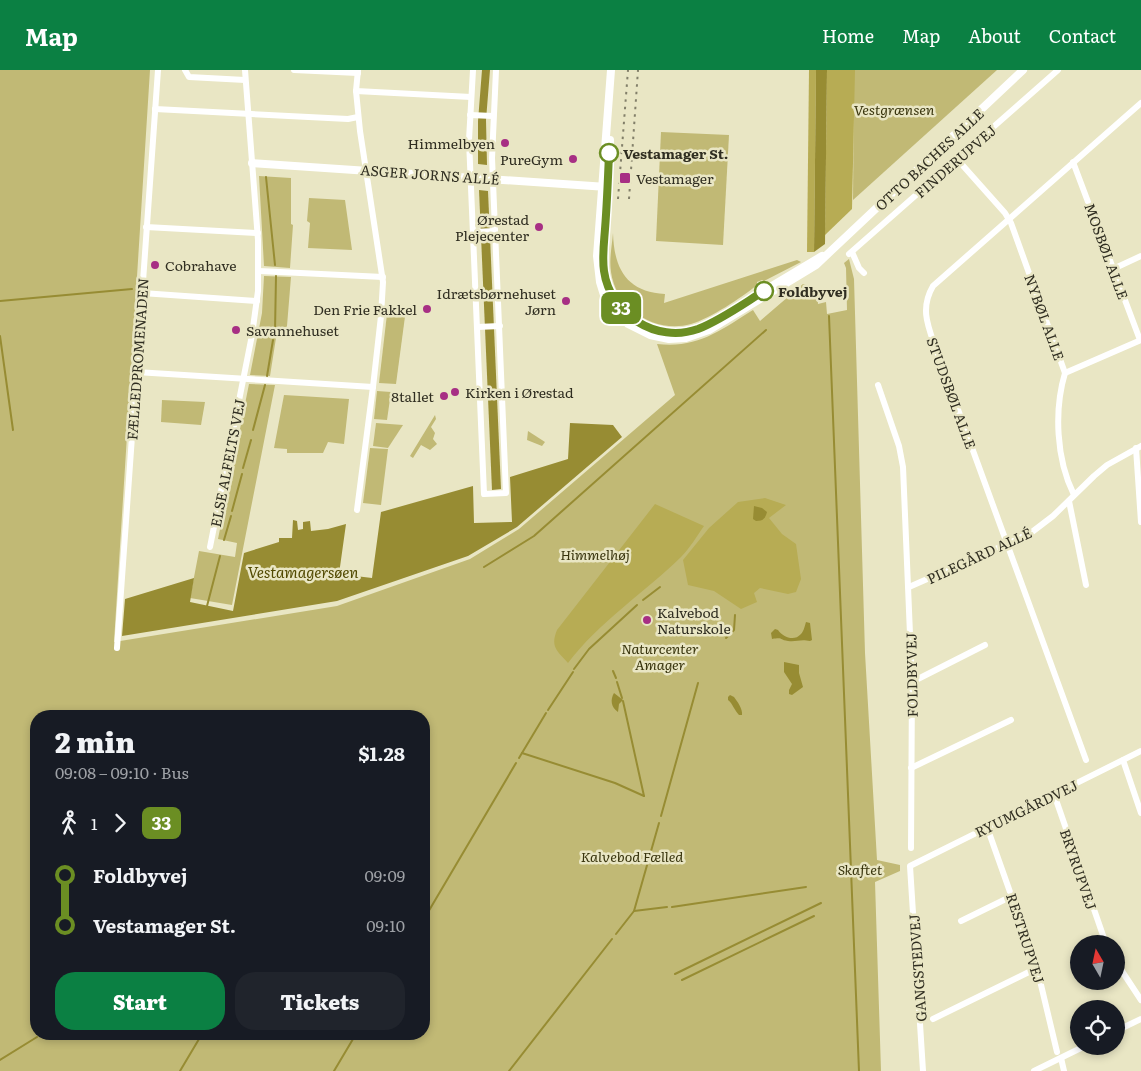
<!DOCTYPE html>
<meta charset="utf-8">
<style>
:root{--surface:#171b24;--page:#20242c;--text:#f1f3f6;--muted:#9ea1a6;--accent:#0b8043}
body{margin:0;font-family:Literata,serif;background:var(--page);color:var(--text);height:100vh;display:flex;flex-direction:column;font-size:19px;white-space:nowrap}
*{box-sizing:border-box;margin:0}
p{font-size:16px;color:var(--muted)}
.icon{flex:none;width:28px;height:28px;fill:none;stroke:currentColor;stroke-width:2;stroke-linecap:round;stroke-linejoin:round}
.map{position:relative;flex:1;overflow:hidden}
.panel{position:absolute;left:30px;top:640px;width:400px;height:330px;display:flex;flex-direction:column;background:var(--surface);border-radius:20px;box-shadow:0 2px 8px #0003}
.panel>*{flex:none}
.badge{padding:0 10px;border-radius:8px;font-size:18px;line-height:32px}
.needle{width:32px;rotate:351deg}
.buttons{position:absolute;left:1070px;top:865px;display:grid;gap:10px}
.buttons a{display:grid;place-items:center;width:55px;height:55px;border-radius:50%;background:var(--surface);box-shadow:0 2px 8px #0003;font-size:25px}
.map>.badge{position:absolute;translate:-50% -50%;box-shadow:0 0 0 2px #fff}
.legs{display:flex;align-items:center;gap:8px;height:55px;padding:0 25px;font-size:16px}
.legs p{margin-inline-start:auto}
.summary{display:flex;align-items:center;justify-content:space-between;height:85px;padding:0 25px}
h1{font-size:28px;font-weight:800;line-height:38px}
.primary-button{display:flex;gap:10px;margin-top:auto;padding:10px 25px}
.primary-button a{flex:1;height:58px;border-radius:20px;background:var(--accent);color:#fff;font-size:20px;font-weight:800;line-height:58px;text-align:center}
.primary-button a+a{background:var(--page);color:var(--text)}
ul{padding:0 25px;list-style:none}
li{display:flex;align-items:center;gap:18px;height:50px;font-size:19px}
li i{display:grid;place-items:center;width:8px;height:100%;margin:0 6px;background:currentColor}
li i::after{content:'';width:12px;height:12px;margin:-6px;border:4px solid;border-radius:50%;background:var(--surface)}
li p{margin-inline-start:auto}
li:first-child i{background:linear-gradient(#0000 50%,currentColor 0)}
li:last-child i{background:linear-gradient(currentColor 50%,#0000 0)}
header{display:flex;align-items:center;gap:30px;box-sizing:border-box;height:70px;padding:0 25px;background:var(--accent);color:#fff}
header strong{font-size:24px}
nav{display:flex;gap:28px;margin-inline-start:auto;font-size:18px}
.map>svg:first-child{display:block}
.green{fill:#c1b975;fill-rule:evenodd}
.forest{fill:#b7ac54}
.water{fill:#978c33}
.lines{fill:none;stroke-linecap:round;stroke-linejoin:round}
.stream{stroke:#978c33;stroke-width:2}
.minor{stroke:#fff;stroke-width:6}
.tertiary{stroke:#fff;stroke-width:8}
.rail{stroke:#827f69;stroke-width:2;stroke-dasharray:2.5 5;stroke-linecap:butt}
.line-1-casing{stroke:#fff;stroke-width:11}
.line-1{stroke:#6b8e23;stroke-width:8}
.poi-dot{fill:#a72f84;stroke:#e9e6c4;stroke-width:2}
.stop-1-dot{fill:#fff;stroke:#6b8e23;stroke-width:2.5}
.labels{text-anchor:middle;dominant-baseline:central;stroke-width:5;stroke-linejoin:round;paint-order:stroke}
.park-label{font-size:14px;font-style:italic;fill:#38340d;stroke:#e9e6c4}
.poi-label{font-size:14px;fill:#302e21;stroke:#e9e6c4;text-anchor:end}
.stop-label{font-size:14px;font-weight:bold;fill:#302e21;stroke:#e9e6c4;text-anchor:start}
.street-label{font-size:14px;fill:#302e21;stroke:#e9e6c4}
.water-label{font-size:15px;font-style:italic;fill:#514900;stroke:#e9e6c4}
</style>
<header>
<strong>Map</strong>
<nav><a>Home</a><a>Map</a><a>About</a><a>Contact</a></nav>
</header>
<div class="map">
<svg width="1141" height="1001" viewBox="0 0 1141 1001">
<rect width="100%" height="100%" fill="#e9e6c4"/>
<g class="green">
<path d="M 0,0 L 150,0 L 114,572 L 337,536 L 470,489 L 519,459 L 675,325 L 657,274 C 697,279 721,260 753,240 L 760,251 L 803,214 L 817,219 L 818,234 L 826,232 L 827,244 L 847,240 L 846,198 L 844,193 L 849,189 L 854,209 L 865,583 L 877,790 L 900,795 L 900,801 L 875,812 L 881,1001 L 0,1001 ZM 36,646 L 424,646 L 424,964 L 36,964 Z"/>
<polygon points="854,0 997,0 853,130"/>
<polygon points="661,62 729,65 723,175 656,171"/>
<polygon points="259,106 291,108 291,154 293,155 290,198 264,196"/>
<polygon points="309,128 345,130 352,180 308,178 310,153 307,151"/>
<path d="M 613,163 C 614,199 627,222 665,224 L 664,233 L 797,190 L 801,192 L 764,211 L 762,210 L 757,212 L 757,215 C 741,228 711,248 691,254 C 655,264 616,239 611,202 C 609,189 612,176 613,163 Z"/>
<polygon points="264,206 291,207 286,268 276,268 270,306 250,305 262,243"/>
<polygon points="406,239 396,314 379,313 387,244"/>
<polygon points="249,314 275,315 232,535 190,528 199,481 235,487 237,473 218,469"/>
<polygon points="377,321 391,322 387,350 374,349"/>
<polygon points="284,325 349,329 344,374 328,372 323,383 287,383 287,379 274,378"/>
<polygon points="162,330 205,332 201,355 161,352"/>
<polygon points="435,345 436,349 431,357 435,363 433,369 437,374 430,380 421,375 413,388 410,386"/>
<polygon points="376,353 403,355 388,378 373,376"/>
<polygon points="528,361 545,372 542,376 527,370"/>
<polygon points="370,378 388,379 381,435 363,433"/>
</g>
<g class="forest">
<polygon points="809,0 816,0 814,182 807,182"/>
<polygon points="827,0 855,0 852,139 825,165"/>
<polygon points="765,428 786,435 769,448 782,464 796,474 801,509 796,522 788,524 760,518 754,523 757,532 741,539 714,521 688,515 683,490 709,458 738,432"/>
<path d="M 655,434 L 704,456 C 697,466 690,478 681,487 C 644,523 599,552 568,593 C 557,581 550,577 557,560 Z"/>
</g>
<g class="water">
<polygon points="482,0 490,0 486,50 487,95 478,94 478,51"/>
<polygon points="816,0 827,0 825,174 814,182"/>
<polygon points="479,120 488,121 501,419 492,420"/>
<polygon points="570,353 613,355 622,367 517,457 468,486 337,531 122,566 125,529 194,508 190,532 233,541 244,483 279,472 279,468 292,468 293,450 297,451 298,460 303,459 303,452 310,451 311,461 328,459 346,454 339,504 372,508 381,442 473,416 474,453 512,452 510,407 568,389"/>
<path d="M 754,436 L 762,438 L 767,442 C 765,449 763,451 756,451 L 753,449 Z"/>
<path d="M 806,552 L 810,553 L 812,570 L 810,571 C 800,569 797,572 788,571 C 779,570 784,567 772,569 L 771,563 L 775,559 L 778,560 C 783,567 794,572 801,564 C 804,561 805,555 806,552 Z"/>
<polygon points="784,592 799,595 799,603 803,617 792,625 789,624 789,620 792,614 784,602"/>
<path d="M 614,623 L 623,630 L 619,634 L 618,642 C 611,637 610,630 614,623 Z"/>
<path d="M 730,625 L 734,627 C 737,631 743,639 742,645 L 739,645 C 734,640 733,634 728,630 L 728,627 Z"/>
</g>
<g class="lines">
<g class="stream">
<polyline points="266,107 275,195"/>
<polyline points="0,231 132,219"/>
<polyline points="829,246 859,1001"/>
<polyline points="275,261 276,206"/>
<polyline points="0,266 13,360"/>
<polyline points="267,306 273,270"/>
<polyline points="253,360 265,315"/>
<polyline points="243,398 251,370"/>
<polyline points="232,441 242,404"/>
<polyline points="224,470 231,446"/>
<polyline points="484,497 534,466 766,260"/>
<polyline points="643,530 660,517"/>
<polyline points="207,536 220,486"/>
<polyline points="726,568 734,560 735,545"/>
<polyline points="574,599 589,579 637,535"/>
<polyline points="613,601 616,608"/>
<polyline points="617,612 622,628"/>
<polyline points="623,631 644,726"/>
<polyline points="548,640 573,602"/>
<polyline points="522,683 615,713 644,726"/>
<polyline points="519,688 546,643"/>
<polyline points="661,746 698,613"/>
<polyline points="672,837 806,817"/>
<polyline points="634,841 667,837"/>
<polyline points="424,849 516,693"/>
<polyline points="616,864 634,841 659,753"/>
<polyline points="675,904 821,833"/>
<polyline points="682,910 814,846"/>
<polyline points="0,990 37,967"/>
<polyline points="180,1001 202,964"/>
<polyline points="334,1001 356,964"/>
<polyline points="509,1001 612,869"/>
</g>
<g class="minor">
<polyline points="185,0 189,7 245,10"/>
<polyline points="294,0 358,3"/>
<polyline points="473,0 469,70 484,424 506,423 492,88 496,0"/>
<polyline points="356,21 471,27"/>
<polyline points="155,39 348,49 358,47"/>
<polyline points="470,45 493,46"/>
<path d="M 957,89 L 1005,143 L 1011,153 L 1065,303 C 1054,340 1056,389 1074,425"/>
<polyline points="1073,92 1140,270"/>
<polyline points="146,157 258,163"/>
<polyline points="473,162 495,161"/>
<polyline points="852,182 859,198 864,203"/>
<polyline points="849,184 1058,0"/>
<polyline points="1113,199 1141,186"/>
<polyline points="259,201 383,207"/>
<polyline points="142,223 257,231"/>
<polyline points="477,257 500,256"/>
<polyline points="136,302 373,317"/>
<polyline points="1065,303 1141,270"/>
<polyline points="878,315 899,376 903,397 912,612 911,778"/>
<polyline points="1136,378 1141,452"/>
<polyline points="1069,431 1086,515"/>
<polyline points="357,440 373,317 381,246 383,212 360,61 356,21 358,0"/>
<polyline points="210,477 252,265 258,221 258,170 245,0"/>
<polyline points="909,517 1007,474 1032,462 1053,446 1094,406 1107,395 1141,376"/>
<polyline points="117,578 158,0"/>
<polyline points="912,612 985,575"/>
<path d="M 1086,690 L 937,282 C 929,258 919,240 933,216 L 1141,33"/>
<polyline points="1123,690 1141,743"/>
<polyline points="911,698 1011,650"/>
<polyline points="1054,724 1106,874"/>
<polyline points="987,757 1037,898 1057,982"/>
<polyline points="961,851 1012,826"/>
<polyline points="1116,892 1141,930"/>
<polyline points="933,949 1037,898"/>
<polyline points="1116,961 1141,949"/>
<polyline points="1061,988 1064,1001"/>
<polyline points="923,1001 910,796 1141,681"/>
<polyline points="1034,1001 1085,976"/>
</g>
<g class="tertiary">
<polyline points="611,0 597,186 600,212 604,225 611,236 628,254 650,265 669,269 686,268 709,260 816,195 1023,0"/>
<path d="M 610,70 L 604,199 C 613,250 659,275 707,255 L 822,186"/>
<polyline points="252,93 607,117"/>
</g>
<g class="rail">
<polyline points="618,129 628,0"/>
<polyline points="629,129 638,0"/>
</g>
</g>
<g class="lines">
<defs>
<path id="line-1" d="M 609,83 C 608,109 607,134 605,159 C 604,173 602,188 604,201 C 610,244 656,274 698,259 C 721,250 743,234 764,221"/>
</defs>
<use href="#line-1" class="line-1-casing"/>
<use href="#line-1" class="line-1"/>
</g>
<g class="poi-dot">
<circle cx="505" cy="73" r="5"/>
<circle cx="573" cy="89" r="5"/>
<rect x="619" y="102" width="12" height="12" rx="2.5"/>
<circle cx="539" cy="157" r="5"/>
<circle cx="155" cy="195" r="5"/>
<circle cx="566" cy="231" r="5"/>
<circle cx="427" cy="239" r="5"/>
<circle cx="236" cy="260" r="5"/>
<circle cx="455" cy="322" r="5"/>
<circle cx="444" cy="326" r="5"/>
<circle cx="647" cy="550" r="5"/>
</g>
<g class="stop-1-dot">
<circle cx="609" cy="83" r="9"/>
<circle cx="764" cy="221" r="9"/>
</g>
<g class="labels">
<g class="park-label">
<text x="894" y="39">Vestgrænsen</text>
<text x="595" y="484">Himmelhøj</text>
<text x="660" y="578">Naturcenter<tspan x="660" dy="16">Amager</tspan></text>
<text x="632" y="786">Kalvebod Fælled</text>
<text x="860" y="799">Skaftet</text>
</g>
<g class="poi-label">
<text x="495" y="73">Himmelbyen</text>
<text x="563" y="89">PureGym</text>
<text x="636" y="108" text-anchor="start">Vestamager</text>
<text x="529" y="149">Ørestad<tspan x="529" dy="16">Plejecenter</tspan></text>
<text x="165" y="195" text-anchor="start">Cobrahave</text>
<text x="556" y="223">Idrætsbørnehuset<tspan x="556" dy="16">Jørn</tspan></text>
<text x="417" y="239">Den Frie Fakkel</text>
<text x="246" y="260" text-anchor="start">Savannehuset</text>
<text x="465" y="322" text-anchor="start">Kirken i Ørestad</text>
<text x="434" y="326">8tallet</text>
<text x="657" y="542" text-anchor="start">Kalvebod<tspan x="657" dy="16">Naturskole</tspan></text>
</g>
<g class="stop-label">
<text x="623" y="83">Vestamager St.</text>
<text x="778" y="221">Foldbyvej</text>
</g>
<g class="street-label">
<text transform="translate(929 89) rotate(-43)">OTTO BACHES ALLE</text>
<text transform="translate(955 91) rotate(-41)">FINDERUPVEJ</text>
<text transform="translate(430 104) rotate(4)">ASGER JORNS ALLÉ</text>
<text transform="translate(1107 181) rotate(70)">MOSBØL ALLE</text>
<text transform="translate(1045 247) rotate(70)">NYBØL ALLE</text>
<text transform="translate(137 289) rotate(-86)">FÆLLEDPROMENADEN</text>
<text transform="translate(952 323) rotate(70)">STUDSBØL ALLE</text>
<text transform="translate(227 393) rotate(-79)">ELSE ALFELTS VEJ</text>
<text transform="translate(979 485) rotate(-25)">PILEGÅRD ALLÉ</text>
<text transform="translate(911 605) rotate(-91)">FOLDBYVEJ</text>
<text transform="translate(1026 738) rotate(-26)">RYUMGÅRDVEJ</text>
<text transform="translate(1079 799) rotate(71)">BRYRUPVEJ</text>
<text transform="translate(1026 868) rotate(72)">RESTRUPVEJ</text>
<text transform="translate(917 898) rotate(-94)">GANGSTEDVEJ</text>
</g>
<g class="water-label">
<text x="303" y="501">Vestamagersøen</text>
</g>
</g>
</svg>
<div class="buttons">
<a><svg class="needle" viewBox="-14 -14 28 28"><path d="M0-13l5 13h-10z" fill="#e53935"/><path d="M0 13l5-13h-10z" fill="#9ea1a6"/></svg></a>
<a><svg class="icon" aria-label="locate" viewBox="0 0 24 24"><circle cx="12" cy="12" r="6"/><path d="M12 2v4M12 18v4M2 12h4M18 12h4"/></svg></a>
</div>
<b class="badge" style="left:621px;top:238px;background:#6b8e23;color:#fff">33</b>
<section class="panel">
<div class="summary"><div><h1>2 min</h1><p>09:08 – 09:10 · Bus</p></div><b>$1.28</b></div>
<div class="legs"><svg class="icon" aria-label="walk" viewBox="0 0 24 24"><circle cx="13" cy="4" r="2"/><path d="M13 8l-2 6 4 7M11 14l-3 7M7 12l3-4h3l4 4"/></svg>1<svg class="icon" aria-label="forward" viewBox="0 0 24 24"><path d="M9 5l7 7-7 7"/></svg><b class="badge" style="background:#6b8e23;color:#fff">33</b></div>
<ul>
<li><i style="color:#6b8e23"></i><b>Foldbyvej</b><p>09:09</p></li>
<li><i style="color:#6b8e23"></i><b>Vestamager St.</b><p>09:10</p></li>
</ul>
<div class="primary-button"><a>Start</a><a>Tickets</a></div>
</section>
</div>
